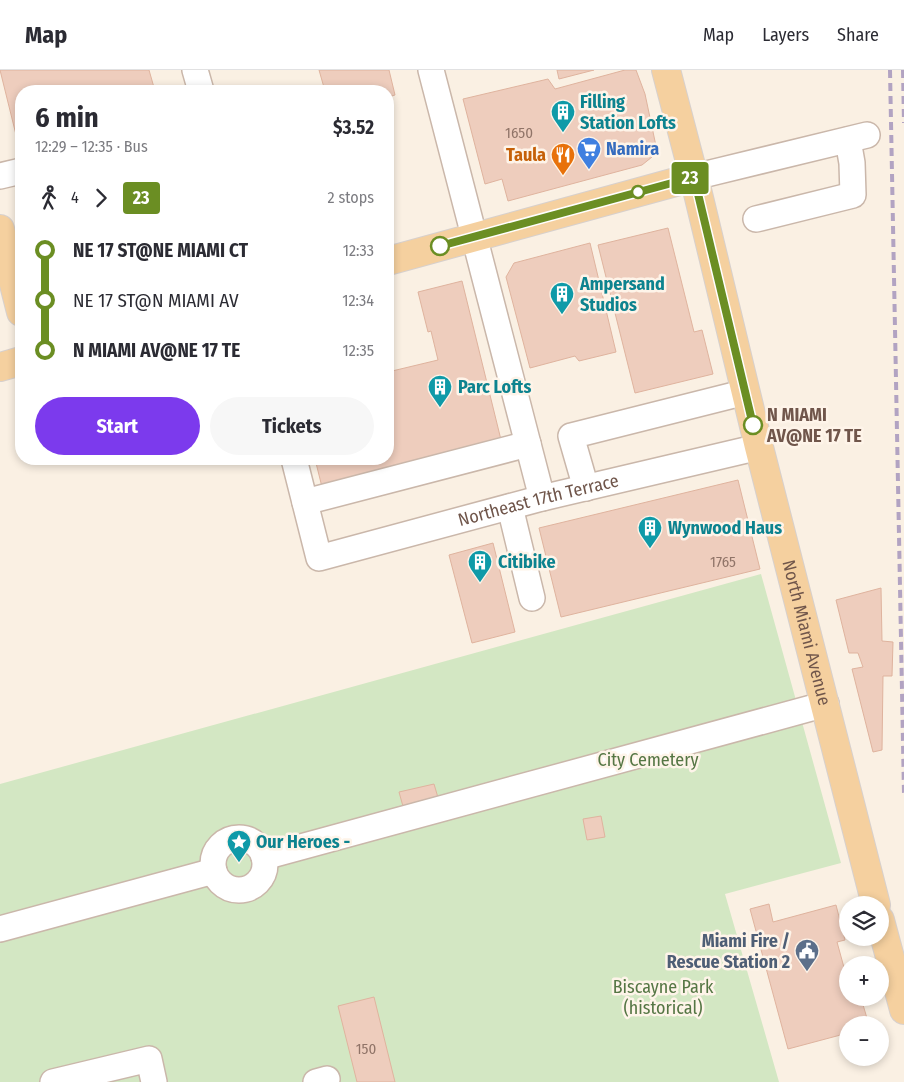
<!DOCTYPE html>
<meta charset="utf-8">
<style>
:root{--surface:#fff;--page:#f7f7f7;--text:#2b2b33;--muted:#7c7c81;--line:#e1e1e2;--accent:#7c3aed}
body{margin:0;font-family:"Fira Sans Condensed",sans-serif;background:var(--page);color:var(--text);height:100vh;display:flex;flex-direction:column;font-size:19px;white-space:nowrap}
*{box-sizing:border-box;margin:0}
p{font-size:16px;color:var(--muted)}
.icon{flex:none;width:28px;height:28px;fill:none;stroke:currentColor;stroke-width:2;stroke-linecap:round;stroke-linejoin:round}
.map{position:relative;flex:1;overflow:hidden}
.drawer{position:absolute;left:15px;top:15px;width:379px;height:380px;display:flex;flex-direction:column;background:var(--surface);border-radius:20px;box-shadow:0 2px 8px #0003}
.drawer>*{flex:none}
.badge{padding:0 10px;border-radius:4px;font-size:18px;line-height:32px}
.tools{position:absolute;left:839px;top:826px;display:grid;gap:10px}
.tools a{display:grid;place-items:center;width:50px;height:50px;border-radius:50%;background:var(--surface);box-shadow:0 2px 8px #0003;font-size:25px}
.map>.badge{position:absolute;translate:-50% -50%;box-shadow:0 0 0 2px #fff}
.legs{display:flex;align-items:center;gap:8px;height:55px;padding:0 20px;font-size:16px}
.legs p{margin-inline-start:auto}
.headline{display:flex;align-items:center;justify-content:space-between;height:85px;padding:0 20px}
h1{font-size:28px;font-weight:700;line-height:38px}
.cta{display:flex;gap:10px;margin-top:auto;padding:10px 20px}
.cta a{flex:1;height:58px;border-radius:30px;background:var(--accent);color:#fff;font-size:20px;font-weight:700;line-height:58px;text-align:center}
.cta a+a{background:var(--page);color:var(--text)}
ul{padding:0 20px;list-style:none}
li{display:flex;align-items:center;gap:18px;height:50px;font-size:19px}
li i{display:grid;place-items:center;width:8px;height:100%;margin:0 6px;background:currentColor}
li i::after{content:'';width:12px;height:12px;margin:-6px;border:4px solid;border-radius:50%;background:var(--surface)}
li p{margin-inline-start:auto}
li:first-child i{background:linear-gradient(#0000 50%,currentColor 0)}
li:last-child i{background:linear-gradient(currentColor 50%,#0000 0)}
header{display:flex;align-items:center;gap:30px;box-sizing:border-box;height:70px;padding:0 25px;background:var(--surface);border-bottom:1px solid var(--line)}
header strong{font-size:24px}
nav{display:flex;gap:28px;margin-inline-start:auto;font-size:18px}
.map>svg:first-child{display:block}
.green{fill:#d3e7c3}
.building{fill:#eecdbd;stroke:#dfb39e}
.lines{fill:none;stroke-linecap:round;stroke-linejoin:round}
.minor-casing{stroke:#cab7aa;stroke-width:28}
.major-casing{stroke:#d7d0cd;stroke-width:30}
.minor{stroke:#fff;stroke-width:25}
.major{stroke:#f5d09f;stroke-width:28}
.rail{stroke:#b2a3c2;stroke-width:4;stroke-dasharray:8 5;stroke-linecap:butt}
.line-1-casing{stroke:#fff;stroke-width:11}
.line-1{stroke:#6b8e23;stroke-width:8}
.stop-1-dot{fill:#fff;stroke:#6b8e23;stroke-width:2.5}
.labels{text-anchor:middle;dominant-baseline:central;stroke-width:5;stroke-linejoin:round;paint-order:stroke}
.number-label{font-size:15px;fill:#907468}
.culture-label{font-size:18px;font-weight:bold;fill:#0d838f;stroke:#fef4e9;text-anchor:start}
.shop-label{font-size:18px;font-weight:bold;fill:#366cbe;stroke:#fef4e9;text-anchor:start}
.food-label{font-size:18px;font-weight:bold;fill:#c56008;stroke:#fef4e9;text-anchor:end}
.stop-label{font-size:18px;font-weight:bold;fill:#70564b;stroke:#fef4e9;text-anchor:start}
.street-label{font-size:18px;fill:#70564b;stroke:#fef4e9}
.park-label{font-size:18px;fill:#557644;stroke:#fef4e9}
.service-label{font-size:18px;font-weight:bold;fill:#4e5e75;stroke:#fef4e9;text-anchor:end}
</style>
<header>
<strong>Map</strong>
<nav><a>Map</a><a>Layers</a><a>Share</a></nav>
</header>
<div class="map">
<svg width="904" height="1012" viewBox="0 0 904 1012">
<rect width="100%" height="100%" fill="#faf0e3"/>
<polygon class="green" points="761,504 841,793 725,824 779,1012 0,1012 0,714"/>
<g class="building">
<polygon points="0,0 149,0 155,21 21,21 21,85"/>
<polygon points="319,0 389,0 395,25 388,27 388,21 325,21"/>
<polygon points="557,0 594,0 559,9"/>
<polygon points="625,0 636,0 645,24 656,76 652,87 642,95 508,131 502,109 485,114 463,29 548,9 555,19"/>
<polygon points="668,158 694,262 702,260 713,304 635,323 598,175"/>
<polygon points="590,173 616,282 579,291 575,286 530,298 506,207 514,193"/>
<polygon points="462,211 502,374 324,425 315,389 388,389 388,302 438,290 431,261 428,262 418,222"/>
<polygon points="738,410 760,499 561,547 539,458"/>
<polygon points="493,473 515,562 472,573 449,485"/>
<polygon points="881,518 882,571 893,572 892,606 883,606 882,680 873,682 852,599 863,597 858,583 849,583 836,530"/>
<polygon points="434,714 439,731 404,740 399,722"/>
<polygon points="601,746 605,767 587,770 583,749"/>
<polygon points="769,834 773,852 836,835 845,870 837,872 848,912 848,928 861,928 869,955 848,955 848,963 788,979 750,839"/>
<polygon points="374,927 395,1012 357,1012 338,936"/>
</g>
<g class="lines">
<defs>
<g id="minor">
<polyline points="195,0 201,21"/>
<polyline points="431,0 542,428"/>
<polyline points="0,106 21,101"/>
<polyline points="694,107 867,65"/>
<polyline points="756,149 853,125 852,93 848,70"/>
<path id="s1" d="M 294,389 L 319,488 L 542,428 L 759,377"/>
<polyline points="586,418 571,366 746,322"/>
<polyline points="305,432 528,374"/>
<polyline points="510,437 532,528"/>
<circle cx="239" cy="794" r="26"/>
<polyline points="264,787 826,634"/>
<polyline points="0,859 214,801"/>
<polyline points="53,1012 149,989 154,1012"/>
<polyline points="316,1012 327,1009"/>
</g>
<g id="major">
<path id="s2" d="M 666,0 L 694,107 L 759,377 L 876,835"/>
<polyline points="0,159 21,242"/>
<polyline points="388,191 694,107"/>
<polyline points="0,297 21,291"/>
<polyline points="880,850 904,940"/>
</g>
</defs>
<use href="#minor" class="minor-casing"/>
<use href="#major" class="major-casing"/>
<use href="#minor" class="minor"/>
<use href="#major" class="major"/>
<g class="rail">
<polyline points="890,0 904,724"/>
<polyline points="903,0 904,53"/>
</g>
</g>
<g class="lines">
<defs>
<polyline id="line-1" points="440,176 694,107 753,355"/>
</defs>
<use href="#line-1" class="line-1-casing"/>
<use href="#line-1" class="line-1"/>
</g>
<defs>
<symbol id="building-pin" viewBox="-11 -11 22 30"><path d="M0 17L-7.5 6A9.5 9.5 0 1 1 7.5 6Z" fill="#0f9aa8" stroke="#fef4e9"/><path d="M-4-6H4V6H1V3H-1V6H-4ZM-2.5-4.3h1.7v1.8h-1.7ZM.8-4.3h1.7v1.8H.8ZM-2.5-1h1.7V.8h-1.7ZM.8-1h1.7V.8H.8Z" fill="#fff"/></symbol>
<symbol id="supermarket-pin" viewBox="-11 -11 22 30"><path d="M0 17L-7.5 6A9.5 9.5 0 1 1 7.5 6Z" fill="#3f7fe0" stroke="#fef4e9"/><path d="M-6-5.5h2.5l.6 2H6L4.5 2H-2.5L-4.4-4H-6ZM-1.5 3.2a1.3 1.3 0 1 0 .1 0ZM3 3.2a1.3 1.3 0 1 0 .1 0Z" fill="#fff"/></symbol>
<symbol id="restaurant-pin" viewBox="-11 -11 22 30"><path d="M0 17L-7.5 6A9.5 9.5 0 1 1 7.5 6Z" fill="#e8710a" stroke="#fef4e9"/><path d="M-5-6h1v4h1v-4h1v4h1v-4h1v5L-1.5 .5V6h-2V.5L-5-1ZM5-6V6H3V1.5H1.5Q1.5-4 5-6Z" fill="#fff"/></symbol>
<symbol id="sight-pin" viewBox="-11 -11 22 30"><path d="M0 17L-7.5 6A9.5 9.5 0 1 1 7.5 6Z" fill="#0f9aa8" stroke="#fef4e9"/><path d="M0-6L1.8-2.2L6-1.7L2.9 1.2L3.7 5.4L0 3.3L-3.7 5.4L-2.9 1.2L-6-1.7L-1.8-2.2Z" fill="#fff"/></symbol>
<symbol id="civic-pin" viewBox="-11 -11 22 30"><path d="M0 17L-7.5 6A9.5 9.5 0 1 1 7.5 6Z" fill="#5c6f8a" stroke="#fef4e9"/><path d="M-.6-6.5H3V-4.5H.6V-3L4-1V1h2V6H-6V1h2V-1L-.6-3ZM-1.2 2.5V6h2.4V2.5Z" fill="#fff"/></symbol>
</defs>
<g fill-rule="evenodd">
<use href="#building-pin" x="549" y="28" width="28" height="38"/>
<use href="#supermarket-pin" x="575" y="65" width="28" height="38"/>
<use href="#restaurant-pin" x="549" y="71" width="28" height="38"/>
<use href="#building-pin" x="548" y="210" width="28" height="38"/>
<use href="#building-pin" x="426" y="303" width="28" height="38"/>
<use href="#building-pin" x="636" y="444" width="28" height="38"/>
<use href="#building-pin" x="466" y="478" width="28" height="38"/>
<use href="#sight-pin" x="225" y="758" width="28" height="38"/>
<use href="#civic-pin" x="793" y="867" width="28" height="38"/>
</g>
<g class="stop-1-dot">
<circle cx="638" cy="122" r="6"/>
<circle cx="440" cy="176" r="9"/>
<circle cx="753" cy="355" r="9"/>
</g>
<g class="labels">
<g class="number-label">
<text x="519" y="63">1650</text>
<text x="723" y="492">1765</text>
<text x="366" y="979">150</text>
</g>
<g class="culture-label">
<text x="580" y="32">Filling<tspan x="580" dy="21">Station Lofts</tspan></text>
<text x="580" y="214">Ampersand<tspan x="580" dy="21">Studios</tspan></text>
<text x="458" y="317">Parc Lofts</text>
<text x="668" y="458">Wynwood Haus</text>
<text x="498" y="492">Citibike</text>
<text x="256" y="772">Our Heroes -</text>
</g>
<g class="shop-label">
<text x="606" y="79">Namira</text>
</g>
<g class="food-label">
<text x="546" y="85">Taula</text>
</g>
<g class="stop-label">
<text x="767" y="345">N MIAMI<tspan x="767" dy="21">AV@NE 17 TE</tspan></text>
</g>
<g class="street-label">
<text stroke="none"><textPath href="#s1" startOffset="329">Northeast 17th Terrace</textPath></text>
<text stroke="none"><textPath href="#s2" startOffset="580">North Miami Avenue</textPath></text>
</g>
<g class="park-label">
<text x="648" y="690">City Cemetery</text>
<text x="663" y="917">Biscayne Park<tspan x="663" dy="21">(historical)</tspan></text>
</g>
<g class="service-label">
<text x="790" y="871">Miami Fire /<tspan x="790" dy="21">Rescue Station 2</tspan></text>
</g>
</g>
</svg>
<div class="tools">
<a><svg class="icon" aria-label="layers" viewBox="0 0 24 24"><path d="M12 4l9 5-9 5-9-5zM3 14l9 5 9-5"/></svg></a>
<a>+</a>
<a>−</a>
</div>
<b class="badge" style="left:690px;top:108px;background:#6b8e23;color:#fff">23</b>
<section class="drawer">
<div class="headline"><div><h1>6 min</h1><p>12:29 – 12:35 · Bus</p></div><b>$3.52</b></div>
<div class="legs"><svg class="icon" aria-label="walk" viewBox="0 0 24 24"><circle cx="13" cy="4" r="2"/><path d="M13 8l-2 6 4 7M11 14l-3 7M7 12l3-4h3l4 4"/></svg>4<svg class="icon" aria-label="forward" viewBox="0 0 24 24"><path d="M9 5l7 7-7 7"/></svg><b class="badge" style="background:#6b8e23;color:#fff">23</b><p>2 stops</p></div>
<ul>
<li><i style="color:#6b8e23"></i><b>NE 17 ST@NE MIAMI CT</b><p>12:33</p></li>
<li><i style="color:#6b8e23"></i><span>NE 17 ST@N MIAMI AV</span><p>12:34</p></li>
<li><i style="color:#6b8e23"></i><b>N MIAMI AV@NE 17 TE</b><p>12:35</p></li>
</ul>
<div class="cta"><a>Start</a><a>Tickets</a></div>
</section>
</div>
